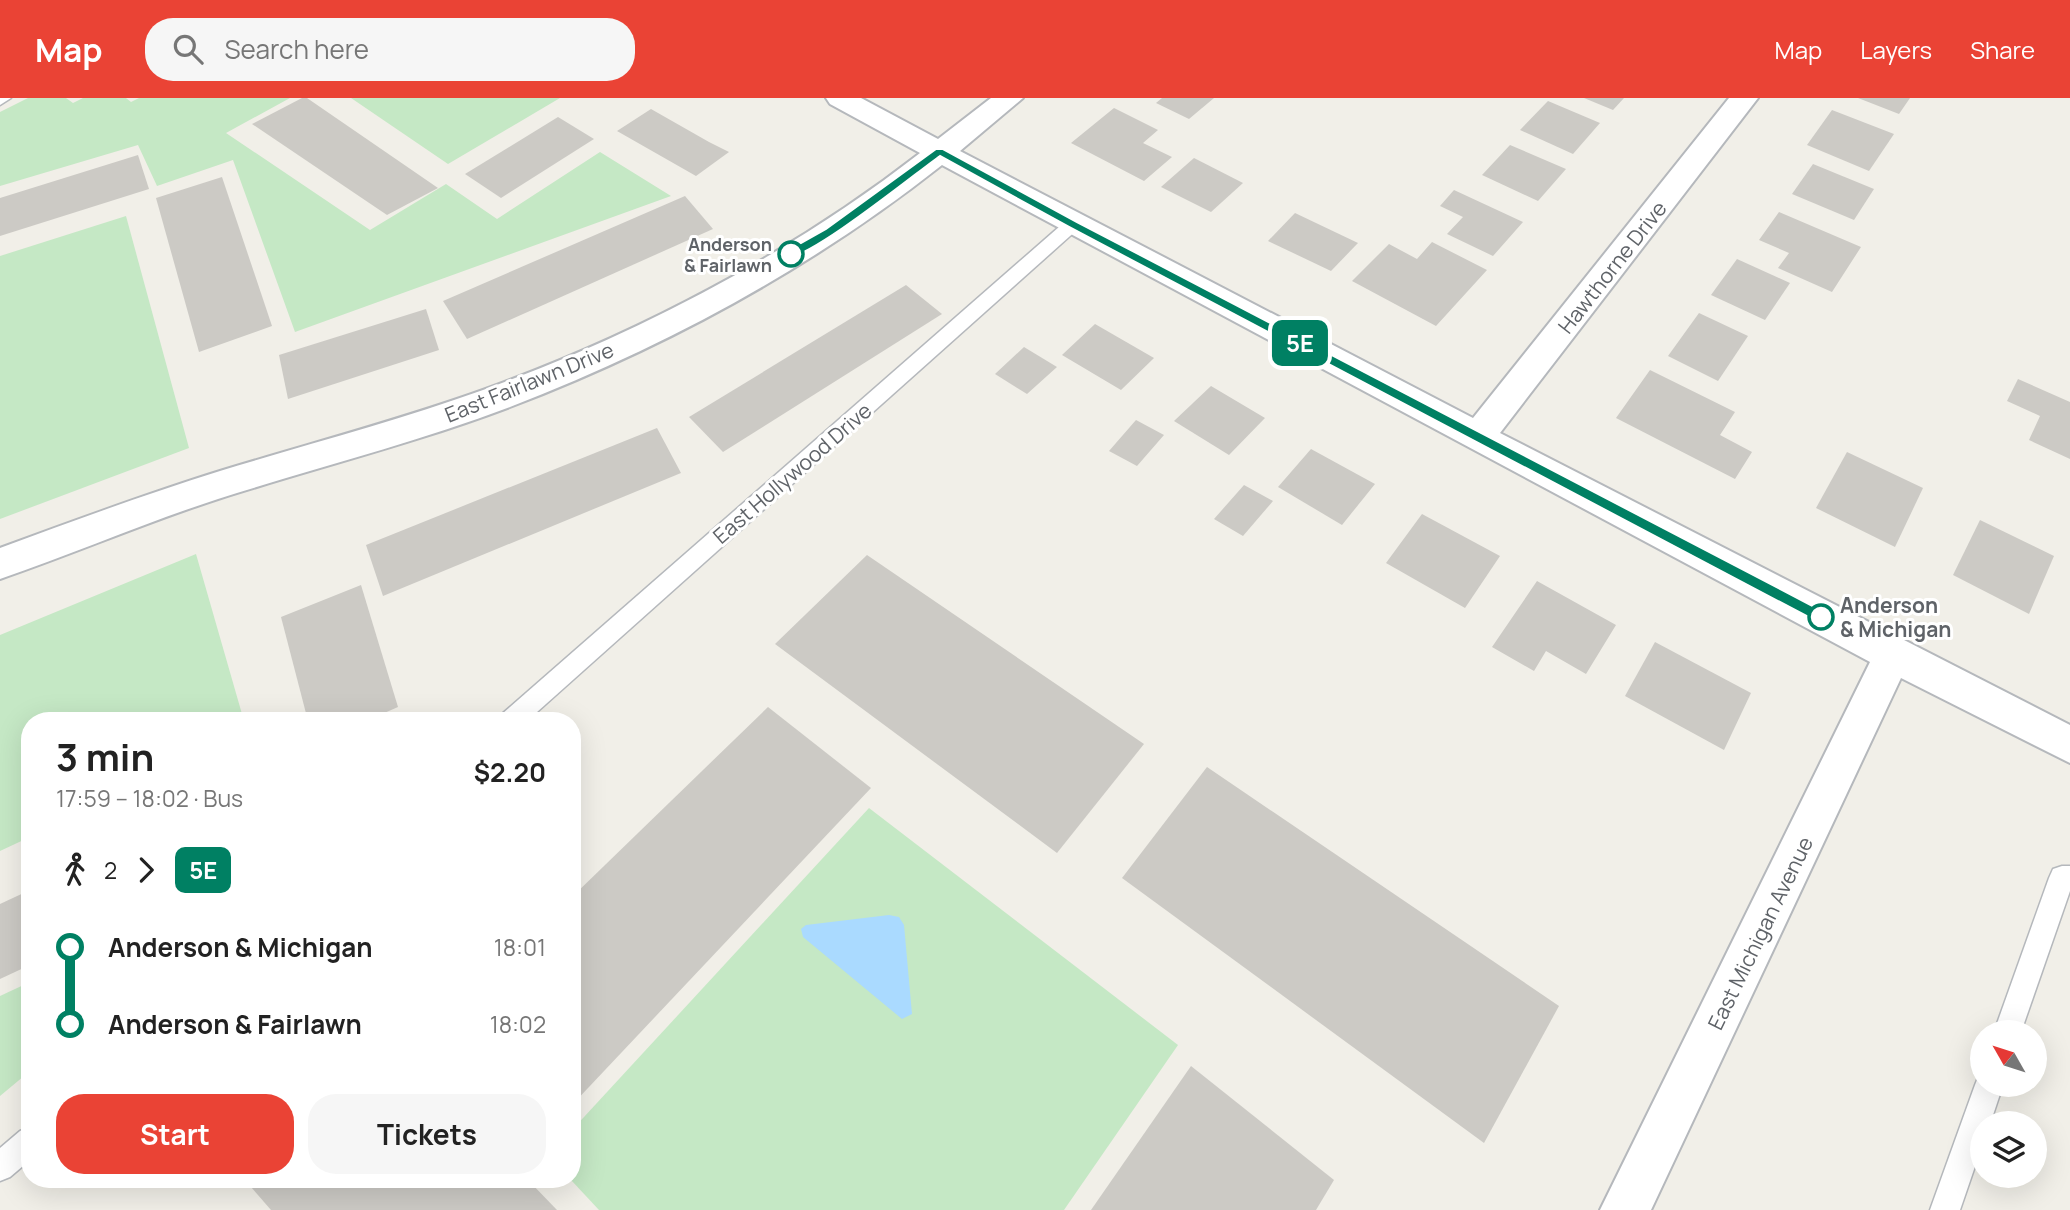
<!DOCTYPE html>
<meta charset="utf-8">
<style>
:root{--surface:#fff;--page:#f6f6f6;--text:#222;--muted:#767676;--accent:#ea4335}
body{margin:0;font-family:Manrope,sans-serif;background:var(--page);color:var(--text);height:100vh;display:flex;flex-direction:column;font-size:26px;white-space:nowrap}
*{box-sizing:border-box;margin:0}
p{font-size:23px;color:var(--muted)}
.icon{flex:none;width:38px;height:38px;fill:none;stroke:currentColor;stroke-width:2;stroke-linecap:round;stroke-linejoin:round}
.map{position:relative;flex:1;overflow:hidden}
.sheet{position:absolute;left:21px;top:614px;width:560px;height:476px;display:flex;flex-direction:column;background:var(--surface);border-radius:28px;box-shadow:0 7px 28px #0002}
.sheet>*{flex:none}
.badge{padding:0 14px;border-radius:10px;font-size:24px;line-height:46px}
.needle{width:46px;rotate:309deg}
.controls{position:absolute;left:1970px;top:922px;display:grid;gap:14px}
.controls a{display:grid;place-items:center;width:77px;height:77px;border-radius:50%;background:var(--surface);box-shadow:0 7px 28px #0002;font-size:35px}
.map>.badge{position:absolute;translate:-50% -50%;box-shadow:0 0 0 4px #fff}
.legs{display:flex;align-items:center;gap:10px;height:77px;padding:0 35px;font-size:23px}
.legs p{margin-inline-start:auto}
.summary{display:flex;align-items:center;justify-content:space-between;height:119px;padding:0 35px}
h1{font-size:38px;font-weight:700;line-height:52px}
.cta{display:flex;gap:14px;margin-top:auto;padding:14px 35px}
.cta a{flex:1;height:80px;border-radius:28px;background:var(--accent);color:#fff;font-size:28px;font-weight:700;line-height:80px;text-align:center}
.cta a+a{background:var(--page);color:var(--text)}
ul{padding:0 35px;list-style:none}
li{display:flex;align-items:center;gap:24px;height:77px;font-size:26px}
li i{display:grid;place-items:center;width:10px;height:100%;margin:0 9px;background:currentColor}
li i::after{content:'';width:18px;height:18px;margin:-9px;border:5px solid;border-radius:50%;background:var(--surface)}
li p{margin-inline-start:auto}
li:first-child i{background:linear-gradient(#0000 50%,currentColor 0)}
li:last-child i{background:linear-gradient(currentColor 50%,#0000 0)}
header{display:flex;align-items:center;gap:42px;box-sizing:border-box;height:98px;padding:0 35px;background:var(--accent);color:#fff}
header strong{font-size:33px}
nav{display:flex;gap:38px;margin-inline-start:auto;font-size:24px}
.search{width:490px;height:63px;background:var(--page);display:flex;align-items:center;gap:18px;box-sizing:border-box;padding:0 24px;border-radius:28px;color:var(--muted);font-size:26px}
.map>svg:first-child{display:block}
.green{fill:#c5e8c5}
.water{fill:#aadaff}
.building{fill:#cccac5}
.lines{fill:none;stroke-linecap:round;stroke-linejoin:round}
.service-casing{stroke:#b5b8bc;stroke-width:3}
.minor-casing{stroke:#b5b8bc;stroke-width:4}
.service{fill:#fff;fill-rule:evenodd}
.minor{fill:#fff;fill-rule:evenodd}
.line-1{fill:#008063;stroke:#fff;stroke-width:2}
.stop-1-dot{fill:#fff;stroke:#008063;stroke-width:3.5}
.labels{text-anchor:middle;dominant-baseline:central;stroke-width:6;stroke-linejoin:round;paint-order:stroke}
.far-stop-label{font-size:18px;font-weight:bold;fill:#5f6368;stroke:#fff;text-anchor:end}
.street-label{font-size:21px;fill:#5f6368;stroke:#fff}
.stop-label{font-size:21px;font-weight:bold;fill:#5f6368;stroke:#fff;text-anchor:start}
</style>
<header>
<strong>Map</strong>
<div class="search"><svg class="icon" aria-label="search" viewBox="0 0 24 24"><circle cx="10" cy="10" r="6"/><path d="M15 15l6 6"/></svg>Search here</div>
<nav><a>Map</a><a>Layers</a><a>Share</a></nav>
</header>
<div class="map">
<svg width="2070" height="1112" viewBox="0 0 2070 1112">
<rect width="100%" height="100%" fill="#f1efe8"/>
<g class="green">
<polygon points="28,0 66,0 73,5 83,0 126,0 131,4 139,0 290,0 226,35 370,132 446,86 497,121 600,54 671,98 295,234 233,62 157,88 138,47 0,88 0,14"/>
<polygon points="351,0 560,0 448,66"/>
<polygon points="126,118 189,350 0,421 0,158"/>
<polygon points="196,456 244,623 30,623 30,739 0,753 0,537"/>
<polygon points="869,710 1178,947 1064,1112 599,1112 571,1082 572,1032"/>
<polygon points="30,884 30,973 0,998 0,898"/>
</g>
<polygon class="water" points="889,817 899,819 904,827 912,916 902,921 803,839 801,831 806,827"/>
<g class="building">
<polygon points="302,0 307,0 438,90 387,117 252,26"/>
<polygon points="1162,0 1214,0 1189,21 1156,5"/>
<polygon points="1584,0 1624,0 1613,12"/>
<polygon points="1858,0 1910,0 1899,16"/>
<polygon points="1548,3 1600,25 1573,56 1520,32"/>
<polygon points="1114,10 1158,32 1143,45 1172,59 1144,83 1071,45"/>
<polygon points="651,11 709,44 729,54 696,78 617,33"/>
<polygon points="1832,12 1894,36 1869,73 1807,47"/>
<polygon points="558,19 594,41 501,100 465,76"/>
<polygon points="1510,47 1566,71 1538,103 1482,77"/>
<polygon points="138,57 149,91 0,138 0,100"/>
<polygon points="1194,60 1243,85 1211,114 1161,89"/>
<polygon points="1813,66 1874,91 1854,122 1792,96"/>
<polygon points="222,79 272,228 199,254 156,100"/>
<polygon points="1454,92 1523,124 1493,158 1447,136 1463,119 1440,108"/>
<polygon points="685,98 713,131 467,241 443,203"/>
<polygon points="1779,114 1861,149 1832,194 1778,170 1789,155 1759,142"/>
<polygon points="1295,115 1358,145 1331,173 1268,143"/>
<polygon points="1432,144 1487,172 1436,228 1352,183 1389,146 1417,161"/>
<polygon points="1737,161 1790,185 1765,222 1711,197"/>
<polygon points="906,187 942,216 723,354 689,319"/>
<polygon points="426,211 439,252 288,301 279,257"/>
<polygon points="1699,215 1748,238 1718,283 1668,258"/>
<polygon points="1095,226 1154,260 1121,292 1062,257"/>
<polygon points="1024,249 1057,269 1027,296 995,276"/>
<polygon points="1650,272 1735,314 1720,337 1752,354 1735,381 1616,320"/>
<polygon points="2018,281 2070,304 2070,361 2029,342 2040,318 2007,303"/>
<polygon points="1211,288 1265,320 1229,357 1174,323"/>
<polygon points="1136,322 1164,337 1137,368 1109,353"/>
<polygon points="657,330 681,375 383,498 366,447"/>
<polygon points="1311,351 1375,386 1342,427 1278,389"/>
<polygon points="1847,354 1923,390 1895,449 1816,410"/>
<polygon points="1244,387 1273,403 1243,438 1214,421"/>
<polygon points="1422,416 1500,458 1465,510 1386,465"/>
<polygon points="1980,422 2054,458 2029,516 1953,477"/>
<polygon points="867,457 1144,646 1057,755 775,546"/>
<polygon points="1537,483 1616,527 1586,576 1546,553 1534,573 1492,549"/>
<polygon points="361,487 398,609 366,623 308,623 281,519"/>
<polygon points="1655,544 1751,595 1724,652 1625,598"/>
<polygon points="768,609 871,690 572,1007 572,799"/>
<polygon points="1207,669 1559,908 1484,1045 1122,780"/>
<polygon points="30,792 30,867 0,881 0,806"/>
<polygon points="1191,968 1334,1082 1316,1112 1091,1112"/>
<polygon points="245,1082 528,1082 557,1112 271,1112"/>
</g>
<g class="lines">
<defs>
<g id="service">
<polygon points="0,0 11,0 0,7"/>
<polygon points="1073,120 1079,122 1082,126 1079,130 527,623 498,623 502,616 1067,122"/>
<polygon points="2062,768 2070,768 2070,793 2021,934 1994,934 2049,780 2053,771"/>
<polygon points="1983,976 1983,987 2003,987 1990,1026 1983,1026 1983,1045 1960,1112 1930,1112 1975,987 1979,977"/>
<polygon points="30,1029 30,1062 10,1079 0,1083 0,1050 20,1033"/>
</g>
<path id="minor" d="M 826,0 L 861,0 L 938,41 L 991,0 L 1023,0 L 960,53 L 1473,320 L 1729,0 L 1758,0 L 1500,335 L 2070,627 L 2070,665 L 1901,580 L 1651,1112 L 1600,1112 L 1870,564 L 942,67 C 813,169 664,250 510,309 C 415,345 315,370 218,401 C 144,425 73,456 0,481 L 0,450 C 73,423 146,396 220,373 C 308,346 397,323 483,292 C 638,236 790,156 920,55 L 830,6 Z"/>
</defs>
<use href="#service" class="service-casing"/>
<use href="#minor" class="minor-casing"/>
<use href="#service" class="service"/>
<use href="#minor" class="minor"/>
</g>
<path class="line-1" d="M 936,51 L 943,51 L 1077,124 L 1826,515 L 1826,523 L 1816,523 L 1069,129 L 940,58 C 916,75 809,162 787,159 L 787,153 L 826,131 Z"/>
<g class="stop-1-dot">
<circle cx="791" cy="156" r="12"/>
<circle cx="1821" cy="519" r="12"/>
</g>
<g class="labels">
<g class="far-stop-label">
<text x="772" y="146">Anderson<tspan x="772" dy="21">&amp; Fairlawn</tspan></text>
</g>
<g class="street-label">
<text transform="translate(1612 169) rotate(-52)">Hawthorne Drive</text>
<text transform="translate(529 284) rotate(-22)">East Fairlawn Drive</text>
<text transform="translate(792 375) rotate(-41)">East Hollywood Drive</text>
<text transform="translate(1760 835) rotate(-64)">East Michigan Avenue</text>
</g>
<g class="stop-label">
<text x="1840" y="507">Anderson<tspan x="1840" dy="24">&amp; Michigan</tspan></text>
</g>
</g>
</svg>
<div class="controls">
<a><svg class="needle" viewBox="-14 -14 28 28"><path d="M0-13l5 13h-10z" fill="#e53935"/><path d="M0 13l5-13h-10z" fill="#767676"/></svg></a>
<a><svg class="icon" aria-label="layers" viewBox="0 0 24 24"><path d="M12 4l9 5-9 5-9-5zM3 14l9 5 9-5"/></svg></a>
</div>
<b class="badge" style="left:1300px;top:245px;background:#008063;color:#fff">5E</b>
<section class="sheet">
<div class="summary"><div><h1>3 min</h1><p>17:59 – 18:02 · Bus</p></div><b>$2.20</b></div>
<div class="legs"><svg class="icon" aria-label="walk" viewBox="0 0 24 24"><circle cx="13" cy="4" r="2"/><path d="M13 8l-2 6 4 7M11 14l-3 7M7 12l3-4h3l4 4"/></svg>2<svg class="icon" aria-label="forward" viewBox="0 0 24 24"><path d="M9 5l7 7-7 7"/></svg><b class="badge" style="background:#008063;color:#fff">5E</b></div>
<ul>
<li><i style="color:#008063"></i><b>Anderson &amp; Michigan</b><p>18:01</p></li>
<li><i style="color:#008063"></i><b>Anderson &amp; Fairlawn</b><p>18:02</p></li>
</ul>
<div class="cta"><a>Start</a><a>Tickets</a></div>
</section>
</div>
